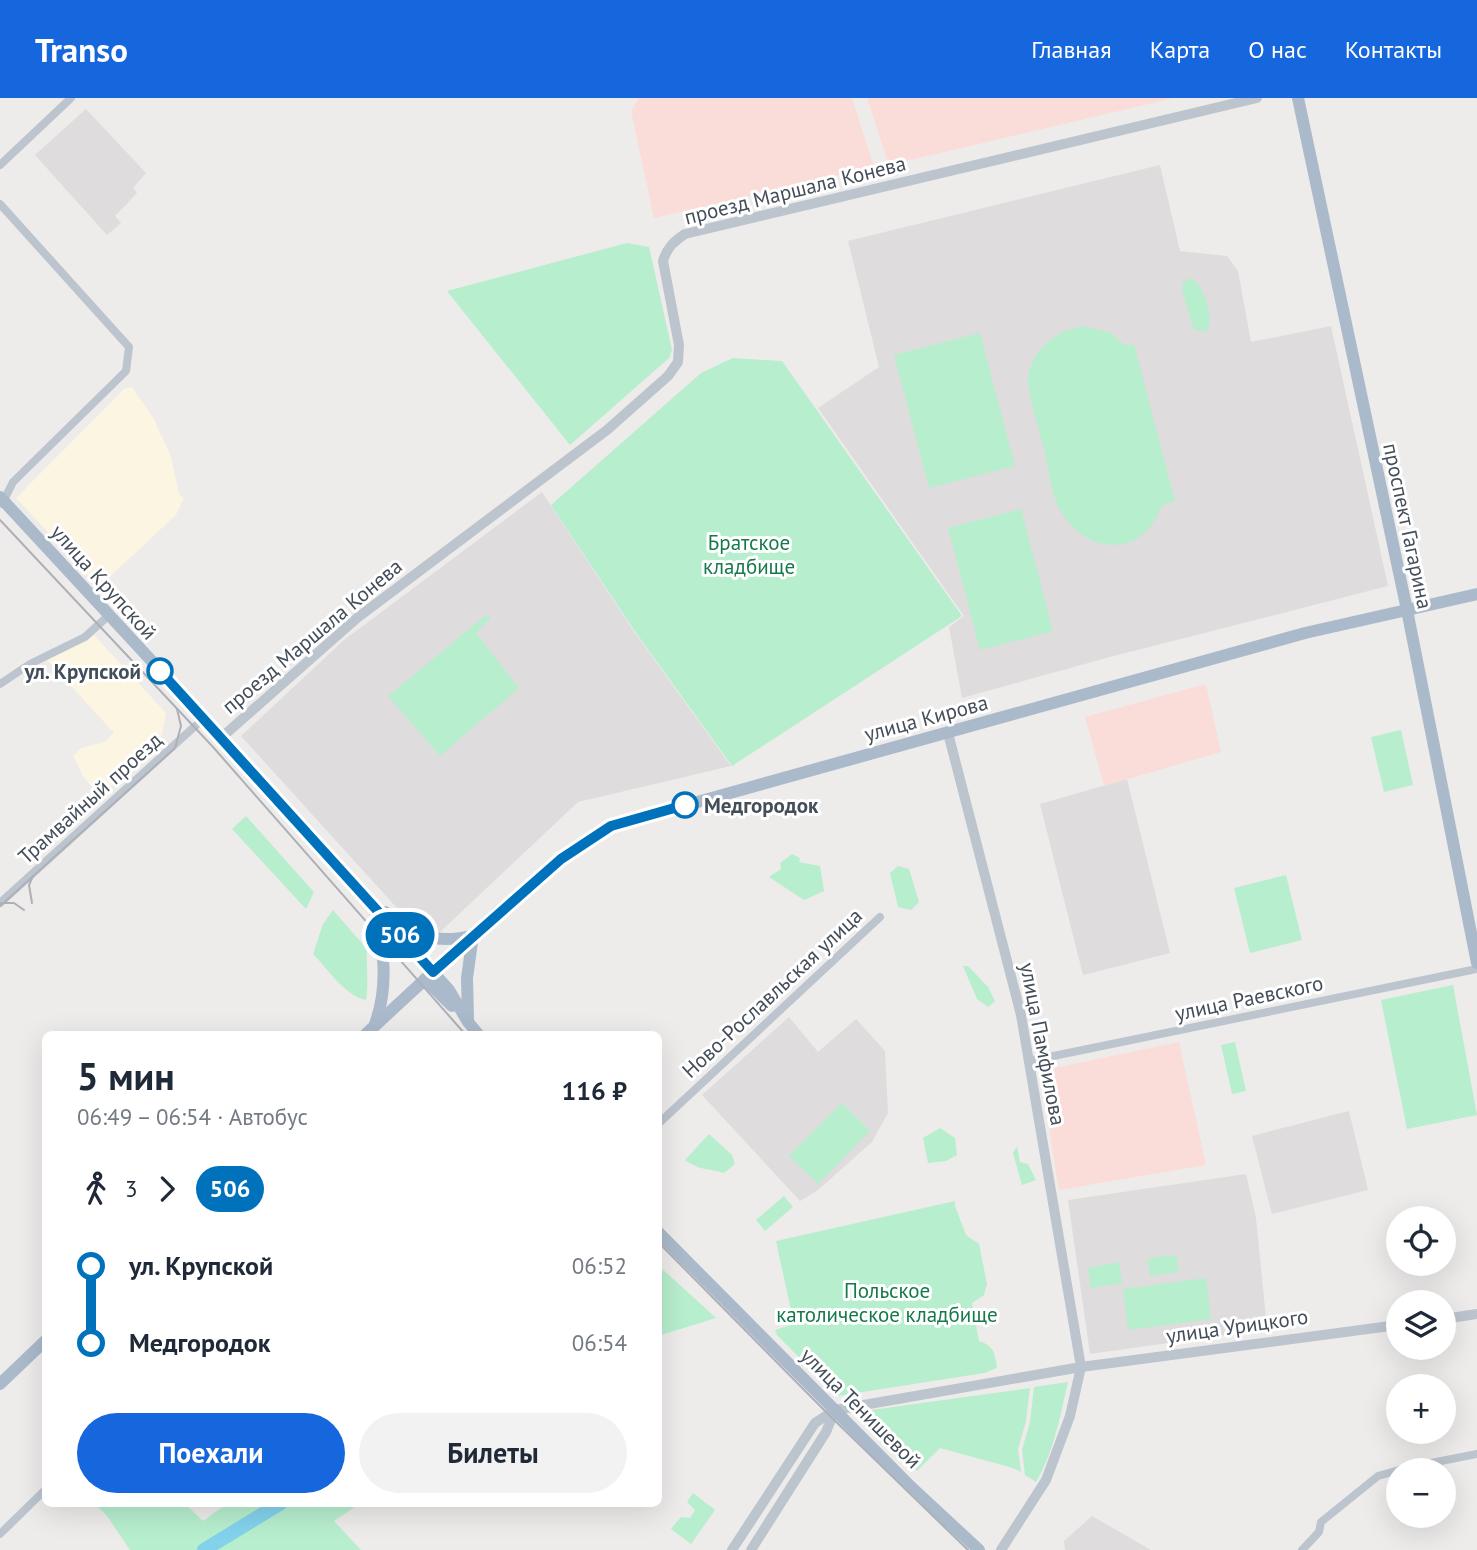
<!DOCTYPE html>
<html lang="ru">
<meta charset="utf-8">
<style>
:root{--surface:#fff;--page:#f2f2f3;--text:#1f2937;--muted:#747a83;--accent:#1666dd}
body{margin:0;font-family:"PT Sans",sans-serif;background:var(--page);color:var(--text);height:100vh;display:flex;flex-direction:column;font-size:26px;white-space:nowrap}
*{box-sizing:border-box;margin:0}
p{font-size:23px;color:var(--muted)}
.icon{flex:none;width:38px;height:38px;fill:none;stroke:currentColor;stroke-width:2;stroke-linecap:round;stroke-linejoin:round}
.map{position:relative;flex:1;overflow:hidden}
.sheet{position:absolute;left:42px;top:933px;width:620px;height:476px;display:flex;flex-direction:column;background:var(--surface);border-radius:10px;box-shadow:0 7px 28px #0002}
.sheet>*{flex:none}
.badge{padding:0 14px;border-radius:23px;font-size:24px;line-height:46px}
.controls{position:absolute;left:1386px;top:1108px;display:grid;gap:14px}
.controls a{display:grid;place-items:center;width:70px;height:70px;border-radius:50%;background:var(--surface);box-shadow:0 7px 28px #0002;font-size:35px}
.map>.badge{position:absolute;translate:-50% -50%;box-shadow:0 0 0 4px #fff}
.legs{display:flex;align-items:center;gap:10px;height:77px;padding:0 35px;font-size:23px}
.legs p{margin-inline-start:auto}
.head{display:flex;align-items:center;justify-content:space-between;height:119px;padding:0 35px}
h1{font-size:38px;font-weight:800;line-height:52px}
.action{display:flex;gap:14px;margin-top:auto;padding:14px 35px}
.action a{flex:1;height:80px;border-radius:42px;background:var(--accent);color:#fff;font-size:28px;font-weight:800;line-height:80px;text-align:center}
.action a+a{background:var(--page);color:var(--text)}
ul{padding:0 35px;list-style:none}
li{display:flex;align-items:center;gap:24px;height:77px;font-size:26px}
li i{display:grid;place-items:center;width:10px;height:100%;margin:0 9px;background:currentColor}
li i::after{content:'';width:18px;height:18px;margin:-9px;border:5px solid;border-radius:50%;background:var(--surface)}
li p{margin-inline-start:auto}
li:first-child i{background:linear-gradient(#0000 50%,currentColor 0)}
li:last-child i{background:linear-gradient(currentColor 50%,#0000 0)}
header{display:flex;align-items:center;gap:42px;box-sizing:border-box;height:98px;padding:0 35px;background:var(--accent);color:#fff}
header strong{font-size:33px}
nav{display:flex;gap:38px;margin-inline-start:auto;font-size:24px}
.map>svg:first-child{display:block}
.commercial{fill:#fbf5e2}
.education{fill:#dfdcdd}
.medical{fill:#faddd9}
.green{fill:#b7eece}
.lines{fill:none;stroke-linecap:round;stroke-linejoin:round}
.river{stroke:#83d2ec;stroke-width:14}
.minor{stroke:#bcc5ce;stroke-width:8}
.tertiary{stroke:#bcc5ce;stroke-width:10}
.primary{stroke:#aabacb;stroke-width:12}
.tram{stroke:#adb0b6;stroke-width:2}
.line-1-casing{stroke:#fff;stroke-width:16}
.line-1{stroke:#0072bc;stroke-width:10}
.stop-1-dot{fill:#fff;stroke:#0072bc;stroke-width:3.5}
.labels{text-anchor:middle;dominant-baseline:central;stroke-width:6;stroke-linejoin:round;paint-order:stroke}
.street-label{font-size:21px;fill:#444e59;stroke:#fff}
.park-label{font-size:21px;fill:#15794b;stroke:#fff}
.stop-label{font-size:21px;font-weight:bold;fill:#444e59;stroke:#fff;text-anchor:end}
</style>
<header>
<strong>Transo</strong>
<nav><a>Главная</a><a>Карта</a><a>О нас</a><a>Контакты</a></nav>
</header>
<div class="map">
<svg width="1477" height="1452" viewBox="0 0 1477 1452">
<rect width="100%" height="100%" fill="#eeebeb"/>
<g class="commercial">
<polygon points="132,289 154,321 171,359 179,396 184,400 176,417 99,489 16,400 124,291"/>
<polygon points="93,536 166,615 161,642 100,698 84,680 73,658 81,650 104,644 114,635 47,562"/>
</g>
<g class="education">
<polygon points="86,11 146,75 133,90 137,95 115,118 121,125 107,137 35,57"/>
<polygon points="1160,67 1180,153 1227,158 1238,173 1251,244 1331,228 1388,488 1110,559 962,600 949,529 964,518 818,310 879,269 848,143"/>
<polygon points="542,394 635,535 731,668 578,704 439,835 407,821 241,638 344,542"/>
<polygon points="1127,681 1170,855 1083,877 1040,706"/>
<polygon points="789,919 818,954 856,921 885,953 888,1015 872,1044 818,1092 800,1103 702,997"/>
<polygon points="1349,1013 1368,1092 1272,1116 1252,1038"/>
<polygon points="1246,1076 1256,1120 1267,1231 1090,1256 1068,1102"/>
<polygon points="1092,1418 1151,1452 1065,1452 1064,1443"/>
</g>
<g class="medical">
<polygon points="639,0 852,0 874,69 654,120 631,13"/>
<polygon points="867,0 1174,0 889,67"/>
<polygon points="1206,586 1221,654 1104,688 1085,619"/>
<polygon points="1179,944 1206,1067 1059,1092 1040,973"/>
</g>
<g class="green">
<polygon points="627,145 649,149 672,252 669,260 570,347 447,193"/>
<path d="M 1190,180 C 1203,183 1214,220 1208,231 L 1202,234 L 1193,230 L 1182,192 L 1183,185 Z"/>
<path d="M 1082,228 L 1111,235 L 1126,248 L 1134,246 L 1175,403 L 1162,407 C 1143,461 1087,458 1060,412 C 1051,396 1049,372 1045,354 C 1041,339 1027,293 1028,281 C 1031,252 1056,233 1082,228 Z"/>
<polygon points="980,235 1015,368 929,390 894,257"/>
<polygon points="733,260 782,263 962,518 732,668 636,535 551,407 701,275"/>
<polygon points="1021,411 1053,533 980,552 948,430"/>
<polygon points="486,517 491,520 476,535 519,590 440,658 388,598"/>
<polygon points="1401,632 1413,687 1384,694 1371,639"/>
<polygon points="246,718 314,794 306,811 232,731"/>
<polygon points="792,756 800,760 799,764 820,768 824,793 804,802 769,779 781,771 780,765"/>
<polygon points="898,768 909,771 919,804 911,812 898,809 890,775"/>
<polygon points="1286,777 1302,842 1250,855 1234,790"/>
<path d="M 333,812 L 367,851 C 366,869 369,885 366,902 C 345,898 328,871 313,856 L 323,826 Z"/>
<polygon points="963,868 968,868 988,889 995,903 988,909 977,901"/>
<polygon points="1453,887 1477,1017 1407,1031 1381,902"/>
<polygon points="1235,944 1246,993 1232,996 1221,947"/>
<polygon points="842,1005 870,1033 818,1086 789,1058"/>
<polygon points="940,1030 955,1040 957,1057 946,1063 928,1065 923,1040"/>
<path d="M 709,1036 L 732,1057 L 735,1066 L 724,1075 C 707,1070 701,1073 685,1062 Z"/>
<polygon points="1017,1048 1020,1064 1028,1066 1036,1082 1022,1087 1013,1055"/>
<polygon points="784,1098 793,1109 765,1133 756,1122"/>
<path d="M 955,1103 L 955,1108 L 966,1137 L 979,1146 L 987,1186 L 984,1197 L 972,1205 L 979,1243 C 994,1248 995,1255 997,1270 L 984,1275 L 837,1298 L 777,1237 L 775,1232 L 794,1226 L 776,1143 Z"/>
<polygon points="1176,1157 1179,1174 1150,1178 1148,1160"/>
<polygon points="1119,1164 1122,1185 1091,1190 1088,1170"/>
<polygon points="660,1169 716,1220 658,1238 658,1170"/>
<polygon points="1206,1180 1211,1221 1128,1232 1123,1191"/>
<path d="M 1068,1284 C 1060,1319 1054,1353 1036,1384 L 1025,1377 L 1022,1352 L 1030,1324 L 1034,1289 Z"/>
<polygon points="1030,1290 1026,1323 1018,1351 1021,1374 1013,1370 940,1350 917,1373 859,1318 859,1315 864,1313"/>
<polygon points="693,1395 715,1412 691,1446 671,1431 681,1419 690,1420 695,1412 687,1404"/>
<polygon points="94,1405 184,1405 203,1423 228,1405 361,1405 334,1423 361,1452 130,1452 107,1418"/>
</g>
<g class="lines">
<polyline class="river" points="204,1452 281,1405"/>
<g class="minor">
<polyline points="0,67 71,0"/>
<polyline points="0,106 129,249 126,273 13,384 2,406"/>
<polyline points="0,586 30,566 85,539 108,518"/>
<polyline points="0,805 204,620"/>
<polyline points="1029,963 1477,871"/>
<polyline points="658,1026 880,819"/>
<polyline points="0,1436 46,1391"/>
<polyline points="1302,1452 1319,1434 1321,1424 1378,1378 1406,1370 1477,1356"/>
</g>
<g class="tertiary">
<polyline points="948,635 1021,917 1081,1269 1070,1318 1046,1382 1001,1452"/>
<path d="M 222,639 L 357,520 L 607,332 L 668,278 L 678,264 L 679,247 L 663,163 C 667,150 673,144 685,136 L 1257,0"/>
<polyline points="1444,1221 1477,1216"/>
<polyline points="732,1452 815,1325 835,1312 1081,1269 1398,1227"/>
<polyline points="751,1452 826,1334 835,1312"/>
</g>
<g class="primary">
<polyline points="1298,0 1407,512 1477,865"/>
<polyline points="0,399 222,639 449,892 468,924 478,936"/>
<path d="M 374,810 C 384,848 389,888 375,926"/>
<path d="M 385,814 C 419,836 429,847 471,838"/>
<polyline points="425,881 452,908"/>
<polyline points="468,921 467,880 473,837"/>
<polyline points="366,936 501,811 561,761 611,728 1305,535 1477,496"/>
<polyline points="658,1134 911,1389 979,1452"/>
<polyline points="0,1286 46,1242"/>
</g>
<g class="tram">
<polyline points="0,422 213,649 465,936"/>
<polyline points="0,805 14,805 24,812"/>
<polyline points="32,805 29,787 33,778"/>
<polyline points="0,808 175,650 181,628 177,611"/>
<polyline points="658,1144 828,1316 968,1452"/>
</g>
</g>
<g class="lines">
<defs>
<polyline id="line-1" points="160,573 433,874 561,761 611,728 685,707"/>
</defs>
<use href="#line-1" class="line-1-casing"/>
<use href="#line-1" class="line-1"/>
</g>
<g class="stop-1-dot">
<circle cx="160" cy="573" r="12"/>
<circle cx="685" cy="707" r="12"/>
</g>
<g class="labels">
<g class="street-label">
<text transform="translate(795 92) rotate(-14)">проезд Маршала Конева</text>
<text transform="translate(1408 428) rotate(78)">проспект Гагарина</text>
<text transform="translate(104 484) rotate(48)">улица Крупской</text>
<text transform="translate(312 538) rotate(-40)">проезд Маршала Конева</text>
<text transform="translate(926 620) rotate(-15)">улица Кирова</text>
<text transform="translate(90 700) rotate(-42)">Трамвайный проезд</text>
<text transform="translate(772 895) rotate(-43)">Ново-Рославльская улица</text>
<text transform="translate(1249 900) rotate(-12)">улица Раевского</text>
<text transform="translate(1043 946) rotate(79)">улица Памфилова</text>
<text transform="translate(1237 1228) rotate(-8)">улица Урицкого</text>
<text transform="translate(861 1310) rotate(45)">улица Тенишевой</text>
</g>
<g class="park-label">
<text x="749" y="444">Братское<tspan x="749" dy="24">кладбище</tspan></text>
<text x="887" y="1192">Польское<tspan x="887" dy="24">католическое кладбище</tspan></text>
</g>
<g class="stop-label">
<text x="141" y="573">ул. Крупской</text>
<text x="704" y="707" text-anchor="start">Медгородок</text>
</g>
</g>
</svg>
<div class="controls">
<a><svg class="icon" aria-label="locate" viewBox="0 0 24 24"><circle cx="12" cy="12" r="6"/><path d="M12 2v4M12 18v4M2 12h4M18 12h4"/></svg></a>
<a><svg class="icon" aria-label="layers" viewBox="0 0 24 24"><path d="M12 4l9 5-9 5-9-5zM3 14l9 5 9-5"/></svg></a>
<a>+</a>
<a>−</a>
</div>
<b class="badge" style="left:400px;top:837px;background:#0072bc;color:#fff">506</b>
<section class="sheet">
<div class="head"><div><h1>5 мин</h1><p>06:49 – 06:54 · Автобус</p></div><b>116 ₽</b></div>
<div class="legs"><svg class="icon" aria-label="walk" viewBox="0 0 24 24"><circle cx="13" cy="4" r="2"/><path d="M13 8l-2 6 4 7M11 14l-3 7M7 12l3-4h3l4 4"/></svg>3<svg class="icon" aria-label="forward" viewBox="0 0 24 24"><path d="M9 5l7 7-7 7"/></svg><b class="badge" style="background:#0072bc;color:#fff">506</b></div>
<ul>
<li><i style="color:#0072bc"></i><b>ул. Крупской</b><p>06:52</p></li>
<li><i style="color:#0072bc"></i><b>Медгородок</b><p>06:54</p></li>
</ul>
<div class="action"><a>Поехали</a><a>Билеты</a></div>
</section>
</div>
